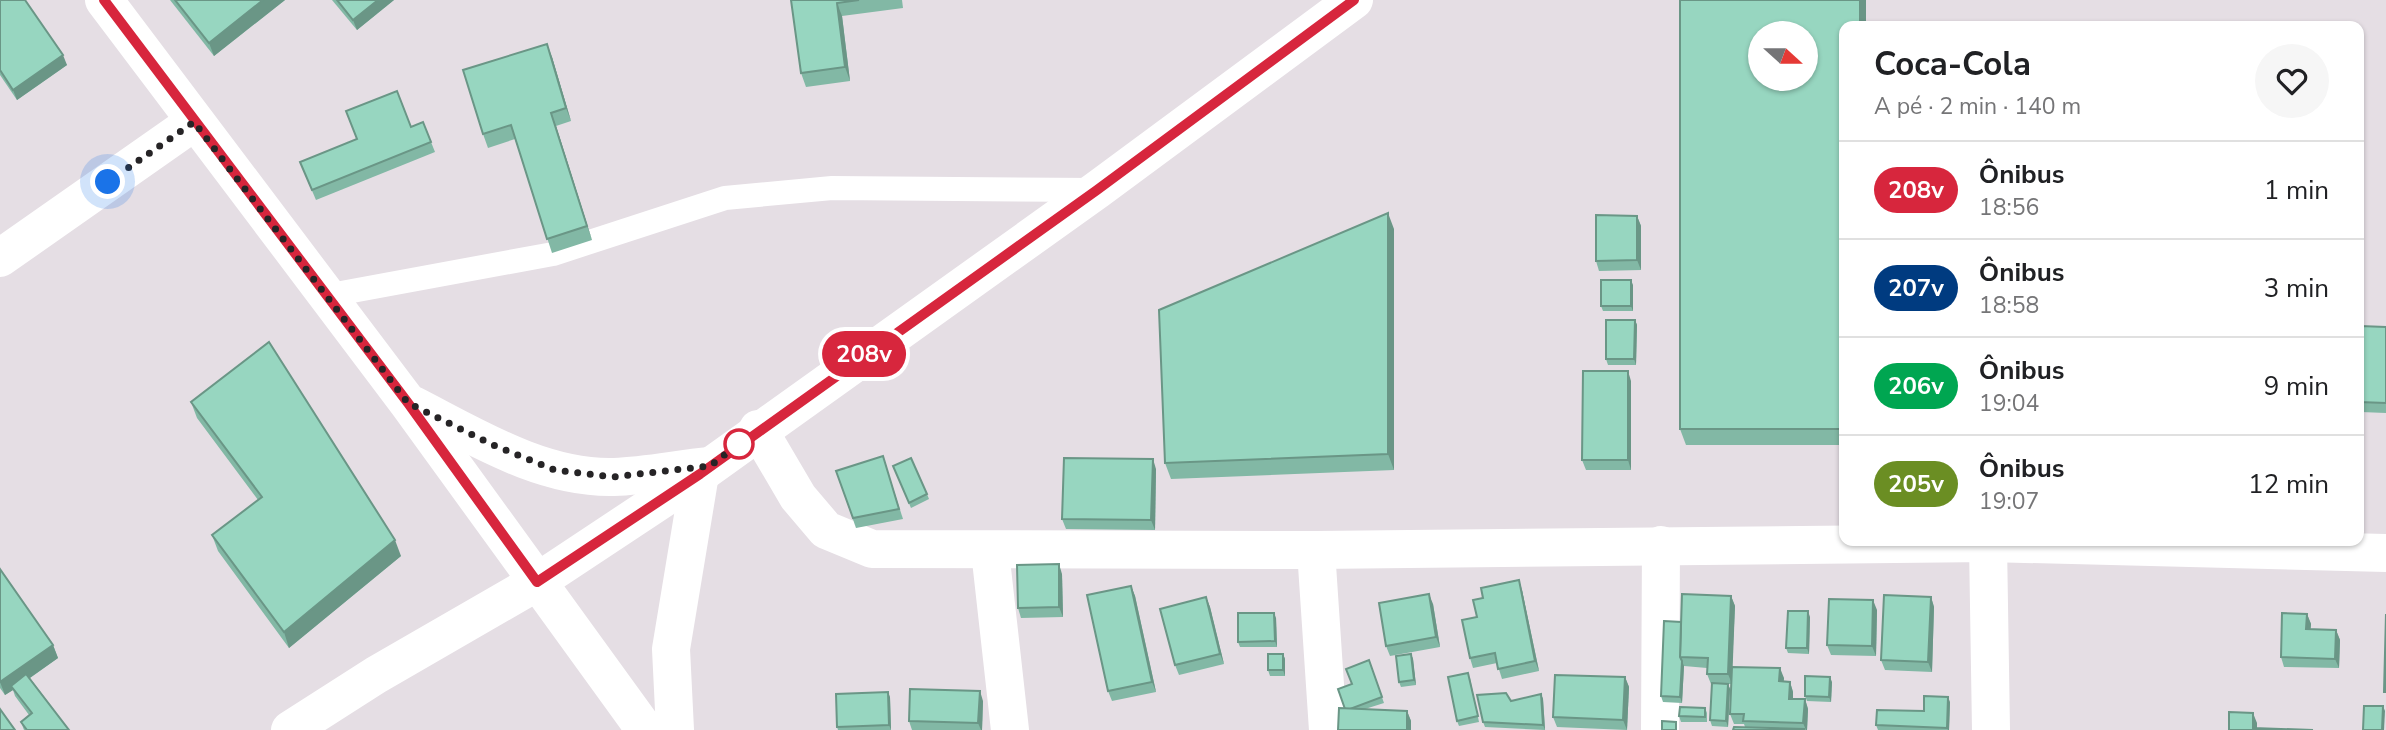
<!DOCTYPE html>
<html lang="pt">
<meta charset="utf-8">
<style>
:root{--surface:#fff;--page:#f6f6f6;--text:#202124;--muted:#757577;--line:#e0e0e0}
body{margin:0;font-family:"Nunito Sans",sans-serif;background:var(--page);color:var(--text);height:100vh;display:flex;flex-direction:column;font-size:26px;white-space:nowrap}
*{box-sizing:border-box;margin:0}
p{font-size:23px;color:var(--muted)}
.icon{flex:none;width:38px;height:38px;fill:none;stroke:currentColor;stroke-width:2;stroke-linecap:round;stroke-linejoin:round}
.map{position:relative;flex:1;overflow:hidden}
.panel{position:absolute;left:1839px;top:21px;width:525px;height:525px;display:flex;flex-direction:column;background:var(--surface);border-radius:14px;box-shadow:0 2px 5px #0004}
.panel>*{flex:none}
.badge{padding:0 14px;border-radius:23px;font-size:24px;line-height:46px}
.needle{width:46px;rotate:111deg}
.buttons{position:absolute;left:1748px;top:21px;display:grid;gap:14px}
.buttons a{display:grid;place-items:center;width:70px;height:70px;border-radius:50%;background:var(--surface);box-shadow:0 2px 5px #0004;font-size:35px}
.you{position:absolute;width:35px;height:35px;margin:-18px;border:5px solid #fff;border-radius:50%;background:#1a73e8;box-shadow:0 0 0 10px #1a73e833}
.map>.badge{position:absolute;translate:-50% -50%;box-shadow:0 0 0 4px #fff}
.round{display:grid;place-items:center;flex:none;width:74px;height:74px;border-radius:37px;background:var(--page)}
.overview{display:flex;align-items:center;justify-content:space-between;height:119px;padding:0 35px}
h1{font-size:33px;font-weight:700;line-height:52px}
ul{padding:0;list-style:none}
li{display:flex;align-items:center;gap:21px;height:98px;padding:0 35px;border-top:2px solid var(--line)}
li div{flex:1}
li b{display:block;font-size:26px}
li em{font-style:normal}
li .badge{min-width:77px;font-weight:700;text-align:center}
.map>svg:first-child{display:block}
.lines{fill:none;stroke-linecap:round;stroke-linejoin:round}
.service{stroke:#fff;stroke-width:24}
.minor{stroke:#fff;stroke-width:38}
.secondary{stroke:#fff;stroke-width:38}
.primary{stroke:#fff;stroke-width:38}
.wall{fill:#82b8a5;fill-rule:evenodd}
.shaded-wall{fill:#6a9686}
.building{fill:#97d6c0;stroke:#6a9686;stroke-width:2;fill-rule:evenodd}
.line-casing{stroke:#fff;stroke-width:16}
.line{stroke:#d7263d;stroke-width:10}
.walk{stroke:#262426;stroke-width:7;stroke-dasharray:0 12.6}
.stop-dot{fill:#fff;stroke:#d7263d;stroke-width:3.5}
</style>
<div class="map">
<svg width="2386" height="730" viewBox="0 0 2386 730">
<rect width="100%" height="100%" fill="#e5dee4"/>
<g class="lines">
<polyline class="service" points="325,296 553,254 725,198 832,188 1096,190"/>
<g class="minor">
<polyline points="0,258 194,122"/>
<polyline points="758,429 798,497 826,530 872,549 1316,550 1988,543 2386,553"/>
<polyline points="1988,543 1991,730"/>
<polyline points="1316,550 1328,730"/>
<polyline points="990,551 1010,730"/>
<polyline points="290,730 376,675 537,582"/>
<polyline points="1660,730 1661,545"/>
</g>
<polyline class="secondary" points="537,582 700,474 1097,190 1354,0"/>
<g class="primary">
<polyline points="104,0 408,403 645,730"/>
<path d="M 413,405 C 474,436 542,479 614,477 C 646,476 678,469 710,466"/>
<polyline points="675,730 671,649 700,474"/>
</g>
</g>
<g class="wall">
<polygon points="0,0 67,65 17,100 0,75"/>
<polygon points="170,0 285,0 214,56"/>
<polygon points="332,0 394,0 357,30"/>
<polygon points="791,0 902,0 903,8 842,16 850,81 806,87 801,73"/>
<path d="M 1680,0 L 1866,0 L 1866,26 L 1844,26 L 1844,445 L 1686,445 L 1680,429 ZM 1760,33 L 1806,33 L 1806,79 L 1760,79 Z"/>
<polygon points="552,57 571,121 556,126 592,240 552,253 515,139 488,148 483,134"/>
<polygon points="423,122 435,152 316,200 304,172"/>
<polygon points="1637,216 1641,226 1641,270 1599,271 1596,261"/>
<polygon points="1394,229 1394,470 1171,479 1165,463"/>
<polygon points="1633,285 1633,311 1603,311 1601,306"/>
<polygon points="1635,320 1637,325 1636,365 1608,365 1606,359"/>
<polygon points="2386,327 2386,413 2361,412 2359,407 2359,349"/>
<polygon points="1631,381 1631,470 1586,470 1582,460"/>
<polygon points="191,402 401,556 289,648 218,551 212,535 258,500 197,418"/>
<polygon points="886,466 903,519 856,528 836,471"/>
<polygon points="893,466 927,494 929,499 911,508"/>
<polygon points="1156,469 1155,530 1066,529 1062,519"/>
<polygon points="0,569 53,645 58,658 30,678 69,730 24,730 21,722 29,715 15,696 13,690 5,695 0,688"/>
<polygon points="1062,574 1063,617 1021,618 1018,608"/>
<polygon points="1131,586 1135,596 1156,692 1112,701 1108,691"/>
<polygon points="1522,590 1539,671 1502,679 1497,663 1473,668 1470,658 1477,617 1483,598"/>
<polygon points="1731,596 1735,606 1732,667 1784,678 1783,681 1790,682 1793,692 1793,699 1805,699 1808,709 1807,730 1733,730 1745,727 1744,724 1734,724 1730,714 1731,684 1728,684 1730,689 1728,727 1712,726 1710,720 1712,684 1711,684 1707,674 1707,668 1684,666 1682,703 1663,702 1661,696 1681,622"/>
<polygon points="1206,597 1210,607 1224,664 1179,675 1175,665"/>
<polygon points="1931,597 1934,607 1932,672 1885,670 1881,660"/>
<polygon points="1433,604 1440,647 1390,656 1386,646"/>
<polygon points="1877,610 1876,656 1831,655 1827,645"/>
<polygon points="2307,614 2311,624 2310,629 2336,630 2340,640 2339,668 2284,667 2281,657"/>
<polygon points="1810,617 1809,654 1788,653 1786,648"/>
<polygon points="1276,618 1277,647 1240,647 1238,642"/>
<polygon points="1283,654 1285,659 1285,676 1270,676 1268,670"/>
<polygon points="1411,654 1413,659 1416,685 1401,687 1399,682"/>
<polygon points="1369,660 1384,703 1365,709 1407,711 1411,721 1411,730 1338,730 1352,684"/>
<polygon points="1625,677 1629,687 1627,730 1557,727 1553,717"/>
<polygon points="1470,678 1479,722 1459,726 1457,721"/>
<polygon points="1832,682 1831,702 1807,701 1805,696"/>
<polygon points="1541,694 1543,699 1545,730 1485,727 1483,722 1511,701"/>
<polygon points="890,697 891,730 838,730 837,727"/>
<polygon points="983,701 982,730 912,730 909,721"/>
<polygon points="1950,702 1949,730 1878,730 1876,725 1924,711"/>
<polygon points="1705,708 1707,713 1707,722 1681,722 1679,716"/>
</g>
<g class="shaded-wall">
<polygon points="263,0 285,0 214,56 209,43"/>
<polygon points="378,0 394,0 357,30 353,20"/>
<rect x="1860" y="0" width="6" height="26"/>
<polygon points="837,3 842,16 850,81 845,67"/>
<polygon points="547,44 552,57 571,121 566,108"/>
<polygon points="63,55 67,65 17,100 13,90"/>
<polygon points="551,113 556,126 592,240 587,226"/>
<polygon points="1388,213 1394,229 1394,470 1388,454"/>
<polygon points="1637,216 1641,226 1641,270 1637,260"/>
<polygon points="2359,225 2360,228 2359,256"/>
<polygon points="1631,280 1633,285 1633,311 1631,306"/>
<polygon points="1635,320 1637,325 1636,365 1634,359"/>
<polygon points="1628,371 1631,381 1631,470 1628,460"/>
<polygon points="1153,459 1156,469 1155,530 1151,520"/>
<polygon points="395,540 401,556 289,648 284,632"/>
<polygon points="1059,564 1062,574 1063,617 1059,607"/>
<polygon points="1519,580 1522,590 1539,671 1535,661"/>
<polygon points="1131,586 1135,596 1156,692 1152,682"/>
<polygon points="1429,594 1433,604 1440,647 1436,637"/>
<polygon points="1731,596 1735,606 1732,684 1728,674"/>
<polygon points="1206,597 1210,607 1224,664 1220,654"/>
<polygon points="1931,597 1934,607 1932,672 1928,662"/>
<polygon points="1873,600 1877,610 1876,656 1872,646"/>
<polygon points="1808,611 1810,617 1809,654 1807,648"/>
<polygon points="1274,613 1276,618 1277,647 1275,641"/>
<polygon points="2307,614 2311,624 2310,639 2306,629"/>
<polygon points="2336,630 2340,640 2339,668 2335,659"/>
<polygon points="53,645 58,658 14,689 11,686 13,690 5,695 0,682"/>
<polygon points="1283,654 1285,659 1285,676 1283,670"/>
<polygon points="1411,654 1413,659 1416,685 1414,680"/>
<polygon points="1682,661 1684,666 1682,703 1680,697"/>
<polygon points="1780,668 1784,678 1783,691 1779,681"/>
<polygon points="1625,677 1629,687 1627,730 1623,720"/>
<polygon points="1830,677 1832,682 1831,702 1829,697"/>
<polygon points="1790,682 1793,692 1793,709 1789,699"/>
<polygon points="1728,684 1730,689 1728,727 1726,721"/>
<polygon points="980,691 983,701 982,730 981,730 978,723"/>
<polygon points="888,692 890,697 891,730 889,725"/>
<polygon points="1541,694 1543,699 1545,730 1543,725"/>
<polygon points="1948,697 1950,702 1949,730 1948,730 1947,728"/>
<polygon points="1805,699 1808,709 1807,730 1806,730 1803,723"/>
<polygon points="2383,706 2385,711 2384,730 2382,730"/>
<polygon points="1407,711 1411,721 1411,730 1407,730"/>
<polygon points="2253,713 2257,723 2257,730 2253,728"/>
</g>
<g class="building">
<polygon points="0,0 25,0 63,55 13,90 0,70"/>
<polygon points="175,0 263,0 209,43"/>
<polygon points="337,0 378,0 353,20"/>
<polygon points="791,0 859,0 837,3 845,67 801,73"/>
<path d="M 1680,0 L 1860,0 L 1860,26 L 1844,26 L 1844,429 L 1680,429 ZM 1760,33 L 1806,33 L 1806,79 L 1760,79 Z"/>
<polygon points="547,44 566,108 551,113 587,226 547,239 511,125 483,134 463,70"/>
<polygon points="397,91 411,127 423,122 431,142 312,190 300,162 357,139 346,111"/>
<polygon points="1388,213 1388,454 1165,463 1159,310"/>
<polygon points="1596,215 1637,216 1637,260 1596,261"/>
<rect x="1601" y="280" width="30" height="26"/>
<polygon points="1606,320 1635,320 1634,359 1606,359"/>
<polygon points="2360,326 2386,327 2386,403 2359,402"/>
<polygon points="269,342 395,540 284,632 212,535 262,497 191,402"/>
<polygon points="1583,371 1628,371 1628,460 1582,460"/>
<polygon points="883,456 899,509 853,518 836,471"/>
<polygon points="911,458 927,494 909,503 893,466"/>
<polygon points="1064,458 1153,459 1151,520 1062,519"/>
<polygon points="1059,564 1059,607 1018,608 1017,565"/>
<polygon points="0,569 53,645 0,682"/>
<polygon points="1519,580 1535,661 1498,669 1495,653 1470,658 1462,620 1477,617 1473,600 1483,598 1481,588"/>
<polygon points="1131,586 1152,682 1108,691 1087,595"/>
<polygon points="1429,594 1436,637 1386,646 1379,603"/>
<polygon points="1682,594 1731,596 1728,674 1707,674 1708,658 1680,657"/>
<polygon points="1884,595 1931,597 1928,662 1881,660"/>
<polygon points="1206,597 1220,654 1175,665 1160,609"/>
<polygon points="1829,599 1873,600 1872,646 1827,645"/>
<polygon points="1788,611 1808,611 1807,648 1786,648"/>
<polygon points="1238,613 1274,613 1275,641 1238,642"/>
<polygon points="2282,613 2307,614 2306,629 2336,630 2335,659 2281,657"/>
<polygon points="2386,614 2386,692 2384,692"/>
<polygon points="1664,621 1681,622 1680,657 1682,661 1680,697 1661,696"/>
<rect x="1268" y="654" width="15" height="16"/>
<polygon points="1411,654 1414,680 1399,682 1396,656"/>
<polygon points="1369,660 1382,697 1350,709 1345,709 1338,689 1352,684 1346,669"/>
<polygon points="1732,667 1780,668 1779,681 1790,682 1789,699 1805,699 1803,723 1743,721 1744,714 1730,714"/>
<polygon points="1468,673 1478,716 1457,721 1448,677"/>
<polygon points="26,674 69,730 27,730 21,722 32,713 11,686"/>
<polygon points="1555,675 1625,677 1623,720 1553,717"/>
<polygon points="1805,676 1830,677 1829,697 1805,696"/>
<polygon points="1712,683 1728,684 1726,721 1710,720"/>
<polygon points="910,689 980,691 978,723 909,721"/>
<polygon points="888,692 889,725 837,727 836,694"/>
<polygon points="1506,693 1511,701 1541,694 1543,725 1483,722 1477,695"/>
<polygon points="1924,696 1948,697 1947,728 1876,725 1877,710 1924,711"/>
<polygon points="2364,706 2383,706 2382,730 2363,730"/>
<polygon points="1680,707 1705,708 1705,717 1679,716"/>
<polygon points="1339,708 1407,711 1407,730 1338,730"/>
<polygon points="0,709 15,730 0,730"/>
<polygon points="2229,712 2253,713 2253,728 2313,730 2229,730"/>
<polygon points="1662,721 1676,722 1676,730 1662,730"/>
<polygon points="1734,727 1805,729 1733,730"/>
</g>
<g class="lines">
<defs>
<polyline id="line" points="104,0 408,403 537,582 700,474 1097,190 1354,0"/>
</defs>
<use href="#line" class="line-casing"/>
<use href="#line" class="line"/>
<polyline class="walk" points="108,182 194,122 408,403 493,445 555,470 612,477 710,466 744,440 739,444"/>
</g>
<circle class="stop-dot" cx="739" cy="444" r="14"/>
</svg>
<div class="buttons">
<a><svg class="needle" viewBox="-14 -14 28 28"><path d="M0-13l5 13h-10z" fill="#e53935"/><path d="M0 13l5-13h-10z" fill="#757577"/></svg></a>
</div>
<div class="you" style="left:108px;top:182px"></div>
<b class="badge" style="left:864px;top:354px;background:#d7263d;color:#fff">208v</b>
<section class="panel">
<div class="overview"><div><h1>Coca-Cola</h1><p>A pé · 2 min · 140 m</p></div><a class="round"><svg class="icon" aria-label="heart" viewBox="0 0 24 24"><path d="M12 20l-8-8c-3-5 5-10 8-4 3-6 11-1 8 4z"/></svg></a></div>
<ul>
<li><span class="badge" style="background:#d7263d;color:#fff">208v</span><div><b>Ônibus</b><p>18:56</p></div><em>1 min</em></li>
<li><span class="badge" style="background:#003b80;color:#fff">207v</span><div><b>Ônibus</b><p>18:58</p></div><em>3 min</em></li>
<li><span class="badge" style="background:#00a651;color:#fff">206v</span><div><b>Ônibus</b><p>19:04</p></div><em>9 min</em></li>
<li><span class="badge" style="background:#6b8e23;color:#fff">205v</span><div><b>Ônibus</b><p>19:07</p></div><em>12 min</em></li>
</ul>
</section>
</div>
